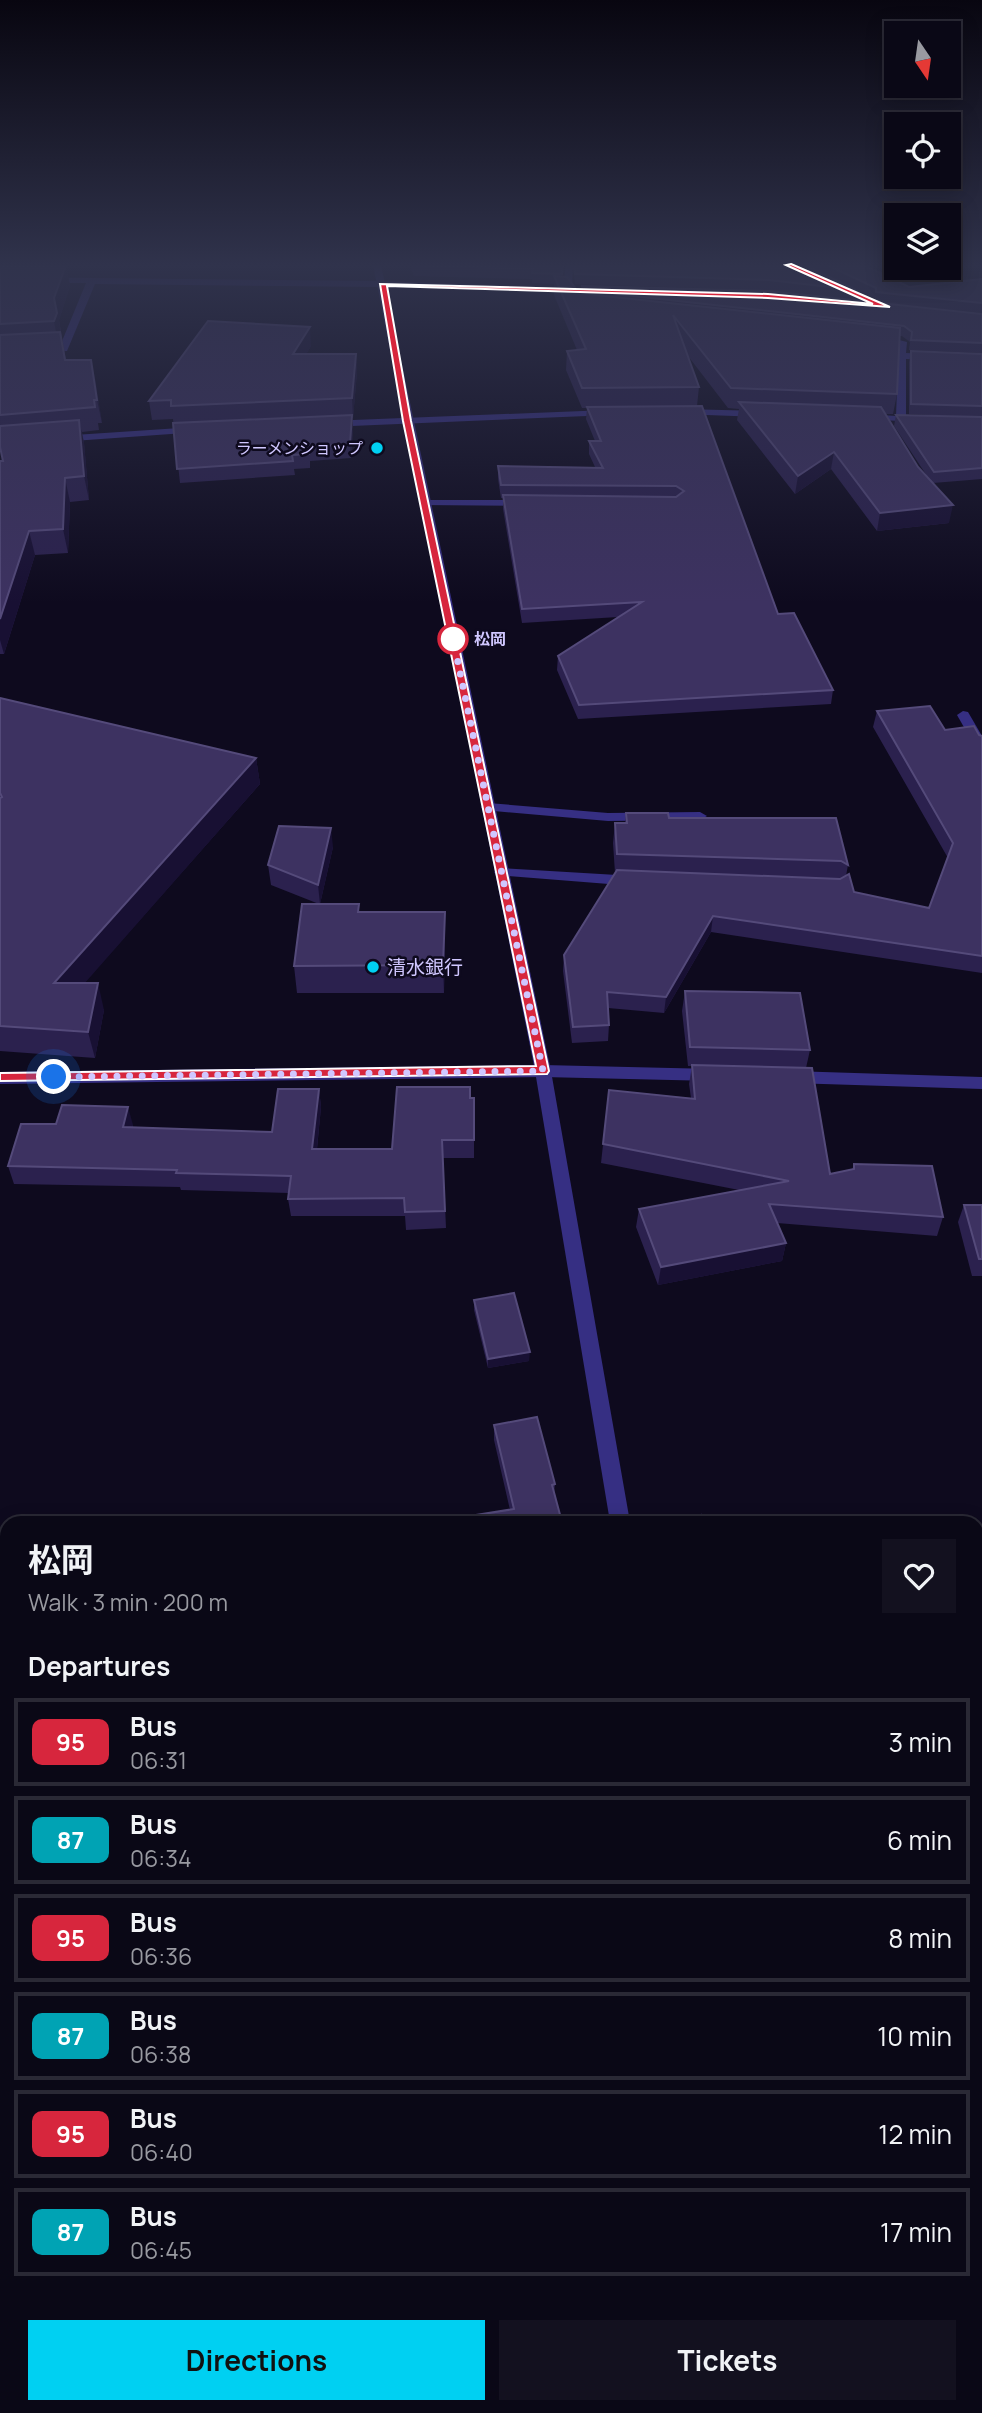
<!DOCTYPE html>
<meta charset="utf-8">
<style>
:root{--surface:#0a0816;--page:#13111f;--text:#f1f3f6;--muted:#999aa1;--line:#2a2935;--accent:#00d0f2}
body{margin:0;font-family:Manrope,"Noto Sans JP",sans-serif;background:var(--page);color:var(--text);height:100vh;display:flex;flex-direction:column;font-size:26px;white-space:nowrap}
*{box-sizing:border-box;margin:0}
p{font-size:23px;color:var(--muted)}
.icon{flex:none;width:38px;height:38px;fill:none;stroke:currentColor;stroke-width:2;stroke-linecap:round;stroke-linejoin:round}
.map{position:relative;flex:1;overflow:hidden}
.side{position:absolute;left:0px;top:1516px;width:984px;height:898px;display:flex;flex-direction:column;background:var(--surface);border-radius:21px 21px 0 0;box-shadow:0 4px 18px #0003,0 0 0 2px var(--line)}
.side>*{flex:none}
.badge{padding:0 14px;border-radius:10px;font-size:24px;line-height:46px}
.needle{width:46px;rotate:167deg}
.controls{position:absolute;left:884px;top:21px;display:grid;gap:14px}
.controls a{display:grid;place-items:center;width:77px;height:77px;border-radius:0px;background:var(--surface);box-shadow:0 4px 18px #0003,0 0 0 2px var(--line);font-size:35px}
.you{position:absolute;width:35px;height:35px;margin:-18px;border:5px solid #fff;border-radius:50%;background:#1a73e8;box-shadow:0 0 0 10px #1a73e833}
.map>.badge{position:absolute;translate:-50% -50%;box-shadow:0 0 0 4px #fff}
h2{padding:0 28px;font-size:26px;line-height:63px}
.round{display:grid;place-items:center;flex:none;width:74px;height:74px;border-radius:0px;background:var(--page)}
.head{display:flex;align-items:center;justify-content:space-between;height:119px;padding:0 28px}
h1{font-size:33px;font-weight:700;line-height:52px}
.action{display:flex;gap:14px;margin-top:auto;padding:14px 28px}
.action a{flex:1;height:80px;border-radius:0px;background:var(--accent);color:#111;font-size:28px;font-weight:700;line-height:80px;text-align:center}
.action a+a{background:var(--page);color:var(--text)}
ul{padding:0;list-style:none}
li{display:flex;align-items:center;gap:21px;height:88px;margin:0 14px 10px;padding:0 14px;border:4px solid var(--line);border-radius:0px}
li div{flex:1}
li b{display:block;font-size:26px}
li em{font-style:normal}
li .badge{min-width:77px;font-weight:700;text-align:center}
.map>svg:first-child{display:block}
.green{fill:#0c2929}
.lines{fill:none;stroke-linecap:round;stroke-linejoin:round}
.minor{fill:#362f83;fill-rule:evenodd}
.tertiary{fill:#362f83;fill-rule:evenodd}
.wall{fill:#2b214e}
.shaded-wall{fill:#181033}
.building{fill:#3d3261;stroke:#544a7a;stroke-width:2}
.line{fill:#d7263d;stroke:#fff;stroke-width:2}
.walk{stroke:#d0c7ff;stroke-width:7;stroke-dasharray:0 12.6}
.poi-dot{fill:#00d0f2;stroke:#0e0a1e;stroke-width:2.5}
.stop-dot{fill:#fff;stroke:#d7263d;stroke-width:3.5}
.labels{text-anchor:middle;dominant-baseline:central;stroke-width:5;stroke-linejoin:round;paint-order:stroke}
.far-poi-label{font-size:16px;fill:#d0c7ff;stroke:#0e0a1e;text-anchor:end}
.far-stop-label{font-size:16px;font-weight:bold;fill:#d0c7ff;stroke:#0e0a1e;text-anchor:start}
.poi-label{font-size:19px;fill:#d0c7ff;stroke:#0e0a1e;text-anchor:start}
</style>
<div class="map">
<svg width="982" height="2413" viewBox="0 0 982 2413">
<rect width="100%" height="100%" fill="#0e0a1e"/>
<polygon class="green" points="28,2406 157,2406 156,2413 21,2413"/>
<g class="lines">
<g class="minor">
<polygon points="565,265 573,265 572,288 580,289 580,293 383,287 95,284 67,351 0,355 0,349 60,346 86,283 0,283 0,277 383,281 564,288"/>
<polygon points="785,265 797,265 891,307 884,309"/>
<polygon points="899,340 907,342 906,353 982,356 982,362 906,359 906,416 922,418 922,422 860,419 858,417 863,414 896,416"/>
<polygon points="682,409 762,411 767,414 762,417 679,414 677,412"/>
<polygon points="608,410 613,413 611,415 328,427 323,424 328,421"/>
<polygon points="195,427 199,428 199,432 59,442 54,439 59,436"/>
<polygon points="424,500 524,500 529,503 524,506 420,505 419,503"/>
<polygon points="963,711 968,712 982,736 982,751 977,750 957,715"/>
<polygon points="488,803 608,813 700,812 707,816 700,820 608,821 483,810 481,807"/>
<polygon points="501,868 634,876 641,881 634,886 496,875 494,872"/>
<polygon points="543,1065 714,1069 722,1075 714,1081 543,1077 0,1084 0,1072"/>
<polygon points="791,1071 982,1077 982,1089 791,1083 783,1077"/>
<polygon points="0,1640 7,1641 7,1661 0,1660"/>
<polygon points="976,2059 982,2062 982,2088 976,2086"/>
</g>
<g class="tertiary">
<polygon points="373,265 381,265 551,1071 630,1522 610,1522 535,1071"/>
<polygon points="754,2406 783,2406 785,2413 755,2413"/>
</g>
</g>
<g class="wall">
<polygon points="66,265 70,286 59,320 66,360 91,360 102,423 98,423 99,430 82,432 84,443 89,500 70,502 68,553 35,555 4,654 0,654 0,655 0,461 3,461 0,447 0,267"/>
<polygon points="410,265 563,265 562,276 576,289 581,290 581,286 982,314 982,353 909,350 910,342 902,336 900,336 897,394 893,414 885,414 918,467 927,476 894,426 896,415 954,416 909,414 909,362 911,351 982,354 982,479 933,483 949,523 877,531 831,469 795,494 737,420 739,409 728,408 688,356 699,387 697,406 778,614 833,690 831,704 578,719 557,670 558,656 618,617 522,623 503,509 503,498 501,498 498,479 498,466 595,467 589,454 589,441 595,441 586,419 587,408 582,408 566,370 567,351 577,350 554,295 554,284 532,283 532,279 414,276"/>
<polygon points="573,265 864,265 909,287 982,279 982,313 875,302 874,298 846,285 856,290 855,300 768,290 575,284"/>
<polygon points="311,346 306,354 356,354 357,372 353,418 352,418 353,429 351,458 310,461 310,468 294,469 295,475 180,483 173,419 152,420 149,401"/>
<polygon points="0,698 256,758 260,784 84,983 104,1010 95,1058 0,1051"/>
<polygon points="877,711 945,730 982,736 982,973 711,932 664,1013 608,1008 609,1025 608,1041 572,1043 563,971 564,955 615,873 613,843 615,823 625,823 626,813 669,818 836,818 848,865 846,876 854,892 929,908 948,858 873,727"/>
<polygon points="333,847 320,904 360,912 445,939 444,993 297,993 294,966 319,904 271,885 268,865"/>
<polygon points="685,991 810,1050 806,1068 830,1174 852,1170 854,1164 943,1217 937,1236 777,1223 786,1243 782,1261 658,1285 636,1227 639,1209 739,1190 601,1163 609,1090 691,1098 689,1084 692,1066 688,1066 682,1011"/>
<polygon points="319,1089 321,1107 317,1149 392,1149 470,1098 474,1098 474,1158 443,1158 446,1228 406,1230 405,1216 291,1216 288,1199 289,1193 181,1190 180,1187 14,1184 8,1166 133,1125 133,1127 272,1132"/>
<polygon points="964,1205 982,1205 982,1276 972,1276 958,1222"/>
<polygon points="474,1300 529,1361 488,1368 474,1310"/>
<polygon points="494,1425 555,1484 554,1494 562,1522 510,1510 494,1440"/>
<polygon points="7,1760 7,1925 0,1925 0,1762"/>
<polygon points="982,2211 982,2413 964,2413 955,2406 976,2406"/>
</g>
<g class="shaded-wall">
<polygon points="66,265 70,286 59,320 61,335 58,343 54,321 54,298"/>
<polygon points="310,327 311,346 295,373 293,354"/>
<polygon points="356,354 357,372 353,418 352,398"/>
<polygon points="91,360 96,383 102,423 97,400"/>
<polygon points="352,415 353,429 351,458 350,444"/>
<polygon points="79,420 84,443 89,500 84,476"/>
<polygon points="834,452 831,469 795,494 798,476"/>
<polygon points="65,478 70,502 68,553 63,529"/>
<polygon points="953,505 949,523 877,531 880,513"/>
<polygon points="29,531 35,555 4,654 0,640 0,619"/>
<polygon points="256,758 260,784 62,1009 54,983"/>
<polygon points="331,828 333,847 320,904 318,885"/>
<polygon points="445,912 445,939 444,993 443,965"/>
<polygon points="713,916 711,932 664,1013 666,997"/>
<polygon points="98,983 104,1010 95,1058 88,1032"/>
<polygon points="319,1089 321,1107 315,1167 312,1149"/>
<polygon points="128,1107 133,1125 128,1145 123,1127"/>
<polygon points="786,1243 782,1261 658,1285 661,1267"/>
<polygon points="530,1352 529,1361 488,1368 488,1359"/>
</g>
<g class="building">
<polygon points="66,265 54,298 57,313 54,321 0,324 0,267"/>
<polygon points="413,265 563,265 562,274 532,273 533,269"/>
<polygon points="574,265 805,265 856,290 769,280 575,274"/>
<polygon points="827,265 864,265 909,287 982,279 982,303 876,292 876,288"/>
<polygon points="554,276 567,277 576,289 595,295 900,328 897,394 731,388 673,315 699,387 582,388 567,351 586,349"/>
<polygon points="581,286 769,291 982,314 982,343 911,340 912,332 904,326 596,292"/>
<polygon points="208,321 310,327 293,354 356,354 352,398 171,406 171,400 149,401"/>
<polygon points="60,332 65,360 91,360 97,400 94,400 95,407 0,415 0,335"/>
<polygon points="911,351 982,354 982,406 911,404"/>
<polygon points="739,402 881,407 918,467 953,505 880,513 834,452 798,476"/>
<polygon points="702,406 778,614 794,613 833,690 579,705 558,656 642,602 522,609 503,495 676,497 684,491 676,486 501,485 498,466 603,468 589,441 601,441 587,407"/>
<polygon points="352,415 350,444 308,447 309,454 292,455 293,461 177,469 173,423"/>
<polygon points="896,415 982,417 982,468 934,472"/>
<polygon points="79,420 84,476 65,478 63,529 29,531 0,619 0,461 3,461 0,447 0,426"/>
<polygon points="0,698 256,758 54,983 98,983 88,1032 0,1026 0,798 2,797 0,793"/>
<polygon points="930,706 945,730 974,726 979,735 982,736 982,956 713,916 666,997 607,992 609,1025 573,1027 564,955 617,870 840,879 849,874 854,892 929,908 953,843 877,711"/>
<polygon points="626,813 668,813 669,818 836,818 848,865 841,861 617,854 615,823 627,823"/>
<polygon points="279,826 331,828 318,885 268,865"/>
<polygon points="302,904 359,904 358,912 445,912 443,965 294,966"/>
<polygon points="685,991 800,993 810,1050 690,1047"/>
<polygon points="692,1065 812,1068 830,1174 854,1169 854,1164 932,1166 943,1217 769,1204 786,1243 661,1267 639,1209 789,1181 603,1144 609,1090 695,1099"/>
<polygon points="397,1087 470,1087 470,1098 474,1098 474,1140 442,1140 445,1211 405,1212 404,1198 288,1199 291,1176 176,1173 177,1170 8,1166 21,1124 56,1124 62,1105 128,1107 123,1127 272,1132 278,1089 319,1089 312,1149 392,1149"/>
<polygon points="964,1205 982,1205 982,1259 979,1259"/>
<polygon points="514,1293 530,1352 488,1359 474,1300"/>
<polygon points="537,1417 555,1484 552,1485 562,1522 432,1522 514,1509 494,1425"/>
<polygon points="702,1515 739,1522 701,1522"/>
<polygon points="344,1517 344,1522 298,1522 298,1518"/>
<polygon points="7,1760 7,1912 0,1912 0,1762"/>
<polygon points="976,2207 982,2211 982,2411 975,2406 976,2406"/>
<polygon points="397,2406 479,2406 480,2413 398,2413"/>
</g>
<linearGradient id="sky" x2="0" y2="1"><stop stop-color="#080610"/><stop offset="0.44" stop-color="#30334c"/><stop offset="1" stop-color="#30334c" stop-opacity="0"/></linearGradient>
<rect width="982" height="603" fill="url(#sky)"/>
<polygon class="line" points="791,264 890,307 768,298 387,286 411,421 549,1071 547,1074 0,1081 0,1073 536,1066 403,421 380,284 768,294 873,304 786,265"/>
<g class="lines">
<polyline class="walk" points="54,1077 543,1071 451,629 453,639"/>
</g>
<g class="poi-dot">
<circle cx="377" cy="448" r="7"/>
<circle cx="373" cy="967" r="7"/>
</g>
<circle class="stop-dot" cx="453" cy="639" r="14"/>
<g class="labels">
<g class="far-poi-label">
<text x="363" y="448">ラーメンショップ</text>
</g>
<g class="far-stop-label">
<text x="474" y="639">松岡</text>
</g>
<g class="poi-label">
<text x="387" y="967">清水銀行</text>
</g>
</g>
</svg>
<div class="controls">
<a><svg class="needle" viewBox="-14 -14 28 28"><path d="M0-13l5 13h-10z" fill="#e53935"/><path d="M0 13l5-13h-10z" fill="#999aa1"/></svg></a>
<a><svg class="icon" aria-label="locate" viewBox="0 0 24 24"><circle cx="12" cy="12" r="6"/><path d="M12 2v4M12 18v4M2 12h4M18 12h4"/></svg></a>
<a><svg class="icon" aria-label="layers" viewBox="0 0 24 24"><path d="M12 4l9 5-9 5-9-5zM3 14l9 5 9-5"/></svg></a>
</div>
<div class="you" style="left:54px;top:1077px"></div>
<section class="side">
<div class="head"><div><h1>松岡</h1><p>Walk · 3 min · 200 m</p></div><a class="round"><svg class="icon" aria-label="heart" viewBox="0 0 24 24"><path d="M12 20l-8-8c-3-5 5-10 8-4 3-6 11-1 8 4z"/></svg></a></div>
<h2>Departures</h2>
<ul>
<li><span class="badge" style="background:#d7263d;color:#fff">95</span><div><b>Bus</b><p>06:31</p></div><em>3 min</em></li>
<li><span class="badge" style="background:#00a3b4;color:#fff">87</span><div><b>Bus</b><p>06:34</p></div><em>6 min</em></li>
<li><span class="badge" style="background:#d7263d;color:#fff">95</span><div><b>Bus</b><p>06:36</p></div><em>8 min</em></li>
<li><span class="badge" style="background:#00a3b4;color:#fff">87</span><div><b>Bus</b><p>06:38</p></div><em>10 min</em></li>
<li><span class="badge" style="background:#d7263d;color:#fff">95</span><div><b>Bus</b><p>06:40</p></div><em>12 min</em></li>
<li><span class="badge" style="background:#00a3b4;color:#fff">87</span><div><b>Bus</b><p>06:45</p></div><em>17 min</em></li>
</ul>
<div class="action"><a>Directions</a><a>Tickets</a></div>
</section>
</div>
